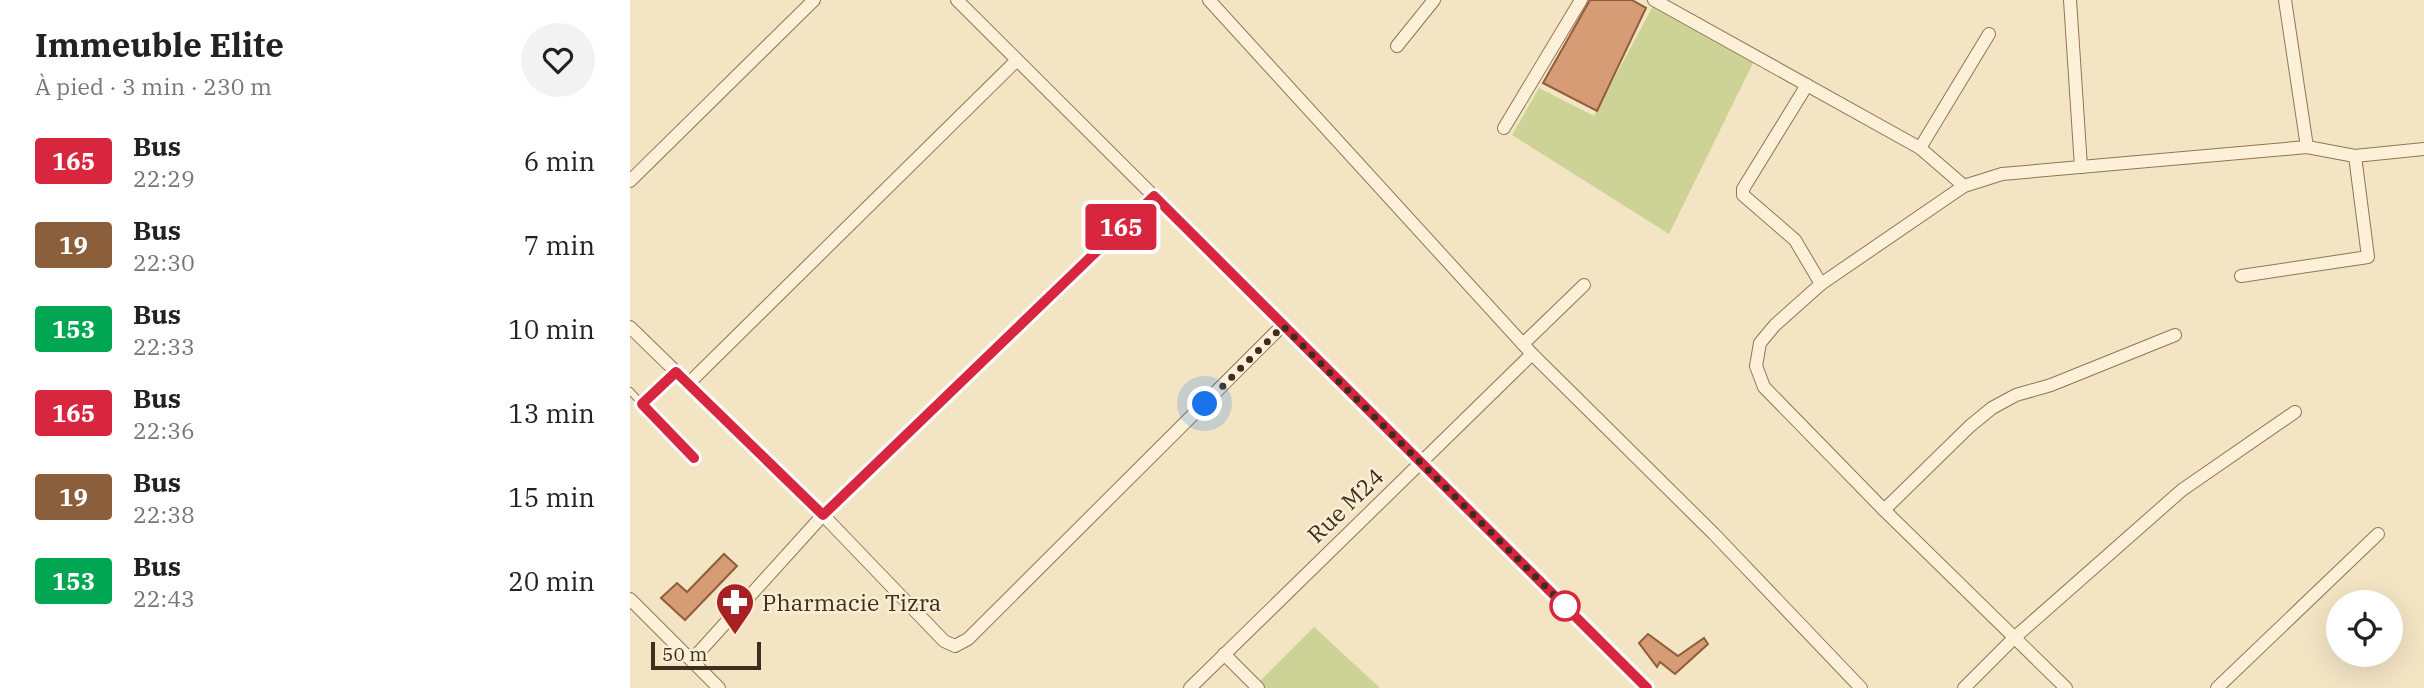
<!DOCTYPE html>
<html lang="fr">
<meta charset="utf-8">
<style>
:root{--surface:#fff;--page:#f2f2f2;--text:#222;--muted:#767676}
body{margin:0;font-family:"IBM Plex Serif",serif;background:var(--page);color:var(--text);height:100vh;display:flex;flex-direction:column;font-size:26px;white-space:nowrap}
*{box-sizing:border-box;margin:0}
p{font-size:23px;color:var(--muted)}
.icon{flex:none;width:38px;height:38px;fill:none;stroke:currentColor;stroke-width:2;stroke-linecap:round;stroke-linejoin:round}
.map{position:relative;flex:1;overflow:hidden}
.side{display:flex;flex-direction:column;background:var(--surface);width:630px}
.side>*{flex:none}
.badge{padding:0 14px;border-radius:5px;font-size:24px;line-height:46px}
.fabs{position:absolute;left:1696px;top:590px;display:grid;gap:14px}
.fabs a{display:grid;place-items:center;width:77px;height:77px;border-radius:50%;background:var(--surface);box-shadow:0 7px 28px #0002;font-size:35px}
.scale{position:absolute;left:21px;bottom:18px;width:110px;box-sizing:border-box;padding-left:7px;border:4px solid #3f2d1d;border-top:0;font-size:19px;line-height:24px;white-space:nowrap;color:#3f2d1d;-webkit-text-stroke:5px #f9eed4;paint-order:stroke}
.you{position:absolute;width:35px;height:35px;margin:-18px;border:5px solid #fff;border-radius:50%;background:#1a73e8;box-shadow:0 0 0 10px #1a73e833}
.map>.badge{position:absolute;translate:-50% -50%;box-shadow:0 0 0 4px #fff}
.round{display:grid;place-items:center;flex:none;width:74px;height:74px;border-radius:37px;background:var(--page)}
.head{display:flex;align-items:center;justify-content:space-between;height:119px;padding:0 35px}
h1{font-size:33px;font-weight:800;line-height:52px}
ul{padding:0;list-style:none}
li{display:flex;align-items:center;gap:21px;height:84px;padding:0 35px}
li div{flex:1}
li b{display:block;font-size:26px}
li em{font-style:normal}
li .badge{min-width:77px;font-weight:700;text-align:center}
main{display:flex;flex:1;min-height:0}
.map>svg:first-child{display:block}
.green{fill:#cdd396}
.building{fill:#d59c75;stroke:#925c3a;stroke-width:2}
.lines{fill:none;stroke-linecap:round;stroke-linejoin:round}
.service-casing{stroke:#907557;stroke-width:8}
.minor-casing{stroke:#907557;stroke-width:14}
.service{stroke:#fcf1d8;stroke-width:6}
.minor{stroke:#fcf1d8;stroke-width:12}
.line-casing{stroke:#fff;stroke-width:16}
.line{stroke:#d7263d;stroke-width:10}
.walk{stroke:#3f2d1d;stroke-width:7;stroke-dasharray:0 12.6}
.stop-dot{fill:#fff;stroke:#d7263d;stroke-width:3.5}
.labels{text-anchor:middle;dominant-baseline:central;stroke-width:5;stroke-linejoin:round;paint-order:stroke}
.street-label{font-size:23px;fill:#3f2d1d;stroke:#f9eed4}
.poi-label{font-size:23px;fill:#3f2d1d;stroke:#f9eed4;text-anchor:start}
</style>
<main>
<section class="side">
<div class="head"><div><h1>Immeuble Elite</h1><p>À pied · 3 min · 230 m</p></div><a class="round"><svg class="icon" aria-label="heart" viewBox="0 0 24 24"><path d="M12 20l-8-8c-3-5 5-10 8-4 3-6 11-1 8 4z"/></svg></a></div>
<ul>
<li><span class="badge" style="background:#d7263d;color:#fff">165</span><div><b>Bus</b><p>22:29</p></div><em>6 min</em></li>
<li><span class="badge" style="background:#8b5e3c;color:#fff">19</span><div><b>Bus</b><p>22:30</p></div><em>7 min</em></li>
<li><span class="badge" style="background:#00a651;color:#fff">153</span><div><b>Bus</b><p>22:33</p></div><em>10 min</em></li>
<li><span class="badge" style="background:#d7263d;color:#fff">165</span><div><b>Bus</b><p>22:36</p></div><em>13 min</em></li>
<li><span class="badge" style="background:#8b5e3c;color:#fff">19</span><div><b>Bus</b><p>22:38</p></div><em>15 min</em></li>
<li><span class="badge" style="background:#00a651;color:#fff">153</span><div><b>Bus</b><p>22:43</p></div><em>20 min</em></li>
</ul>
</section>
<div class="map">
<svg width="1794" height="688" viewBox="0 0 1794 688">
<rect width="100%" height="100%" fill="#f3e4c4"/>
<g class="green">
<polygon points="1023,6 1124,61 1039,234 882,135 909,88 964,116"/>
<polygon points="684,627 750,688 629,688 626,685"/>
</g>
<g class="building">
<polygon points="960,0 1002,0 1016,8 967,111 913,83"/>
<polygon points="94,554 107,566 55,620 31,598 47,583 57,592"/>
<polygon points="1018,634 1048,656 1074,638 1078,644 1045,674 1030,662 1027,667 1009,643"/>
</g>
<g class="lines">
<defs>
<g id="service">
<polyline points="0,391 64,458"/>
<polyline points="12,404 46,372"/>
</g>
<g id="minor">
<polyline points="327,0 1017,688"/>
<polyline points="579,0 902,354 1084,534 1231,688"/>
<polyline points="1024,0 1290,148 1334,186"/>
<polyline points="1440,0 1451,167"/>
<polyline points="1655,0 1677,147"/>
<polyline points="767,46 804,0"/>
<polyline points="1177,85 1113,189 1113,195 1165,240 1191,284"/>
<polyline points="874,128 951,0"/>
<polyline points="1290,148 1359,34"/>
<polyline points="0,181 184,0"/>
<polyline points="1611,276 1738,257 1725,156"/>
<polyline points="0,327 193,515 314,641 325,646 338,639 653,325"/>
<polyline points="893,344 954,285"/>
<polyline points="58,384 387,60"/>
<polyline points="1254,510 1340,426 1362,408 1386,395 1421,385 1545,335"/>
<polyline points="0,599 89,688"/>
<polyline points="594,654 628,688"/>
<polyline points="62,660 193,515 524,196"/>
<polyline points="560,688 902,354"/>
<polyline points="1334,688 1384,638 1552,490 1665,412"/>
<polyline points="1436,688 1254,510 1134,387 1126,366 1130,343 1145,325 1191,284 1334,186 1372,174 1677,147 1725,156 1794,149"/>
<polyline points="1587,688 1748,534"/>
</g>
</defs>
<use href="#service" class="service-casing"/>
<use href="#minor" class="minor-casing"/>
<use href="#service" class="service"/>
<use href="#minor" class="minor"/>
</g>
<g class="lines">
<defs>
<polyline id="line" points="64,458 12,404 46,372 193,515 524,196 1017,688"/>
</defs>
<use href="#line" class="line-casing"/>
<use href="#line" class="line"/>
<polyline class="walk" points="575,404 653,326 937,608 935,606"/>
</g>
<defs>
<symbol id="pharmacy-pin" viewBox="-11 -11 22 30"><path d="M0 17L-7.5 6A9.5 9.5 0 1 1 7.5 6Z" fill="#a72024" stroke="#f9eed4"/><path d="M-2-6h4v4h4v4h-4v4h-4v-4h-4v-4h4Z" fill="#fff"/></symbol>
</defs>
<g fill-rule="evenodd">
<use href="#pharmacy-pin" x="83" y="580" width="44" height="60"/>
</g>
<circle class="stop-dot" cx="935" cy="606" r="14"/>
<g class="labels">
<g class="street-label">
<text transform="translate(715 505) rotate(-44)">Rue M24</text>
</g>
<g class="poi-label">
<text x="132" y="602">Pharmacie Tizra</text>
</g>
</g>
</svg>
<div class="fabs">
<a><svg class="icon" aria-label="locate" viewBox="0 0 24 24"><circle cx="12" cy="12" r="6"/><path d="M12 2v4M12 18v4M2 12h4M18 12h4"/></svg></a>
</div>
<div class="scale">50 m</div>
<div class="you" style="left:575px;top:404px"></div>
<b class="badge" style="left:491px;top:227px;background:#d7263d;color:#fff">165</b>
</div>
</main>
